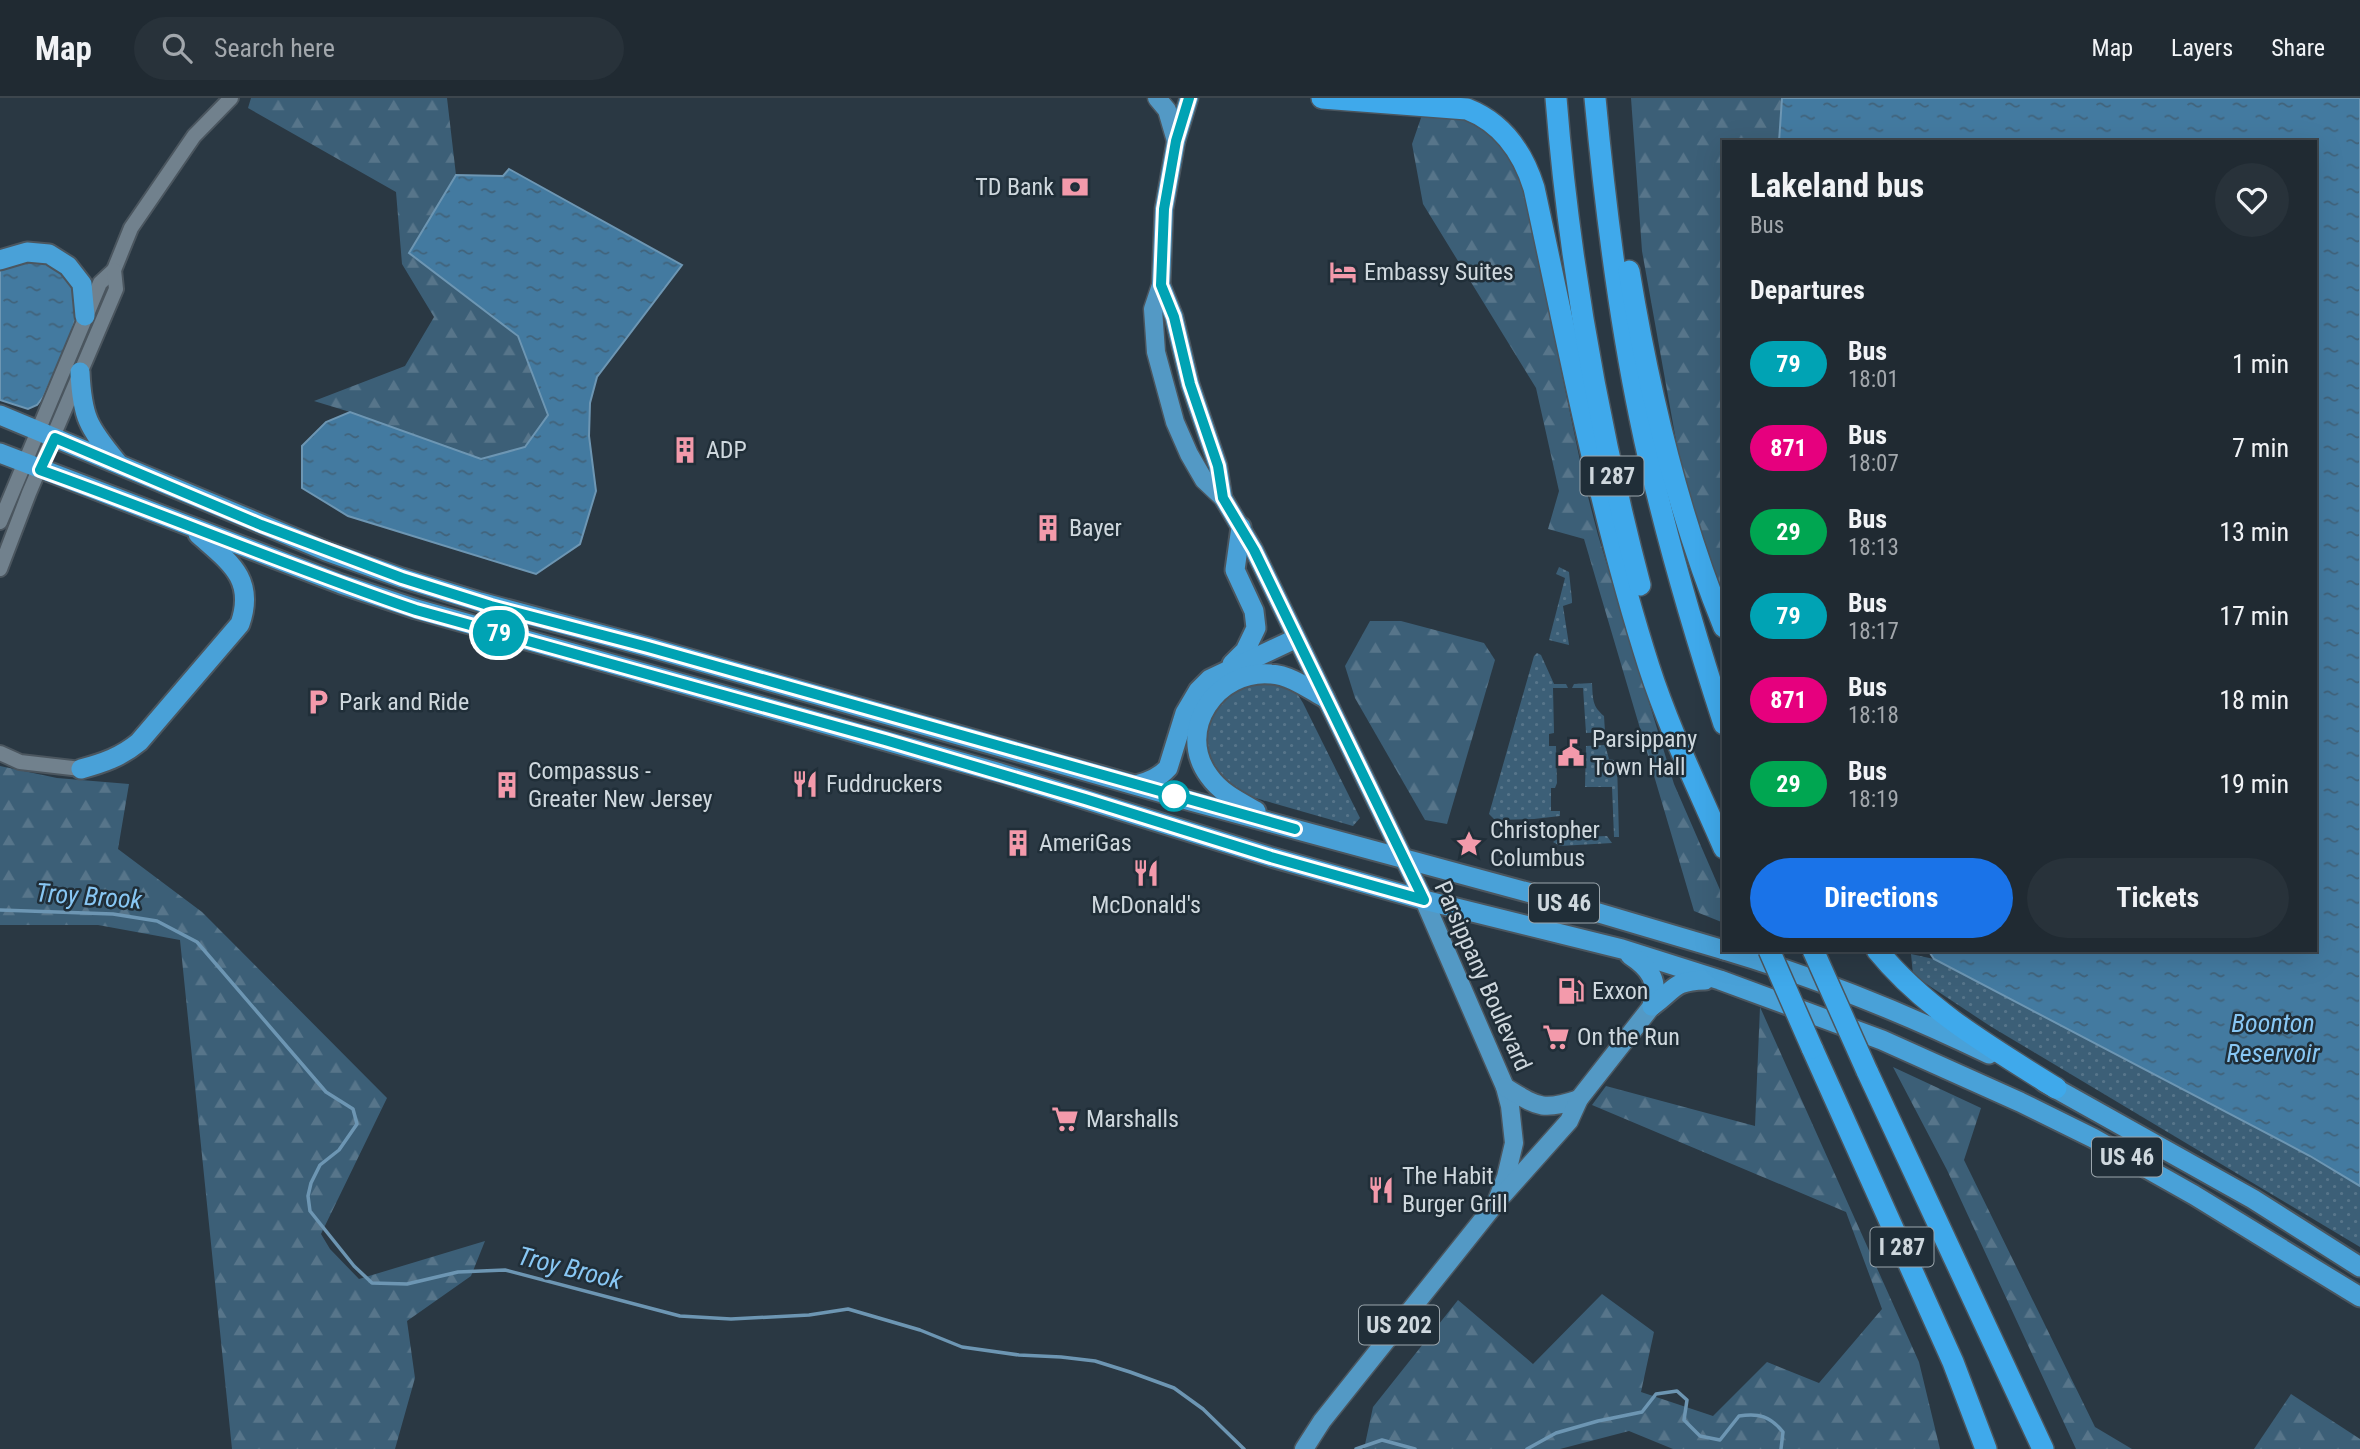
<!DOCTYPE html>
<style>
:root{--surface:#202a32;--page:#28323a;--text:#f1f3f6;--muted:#a2a7ac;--line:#3d464d;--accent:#1a73e8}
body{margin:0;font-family:"Roboto Condensed",sans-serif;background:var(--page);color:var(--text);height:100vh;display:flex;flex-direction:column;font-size:26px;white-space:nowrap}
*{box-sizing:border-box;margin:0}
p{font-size:23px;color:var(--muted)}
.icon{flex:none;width:38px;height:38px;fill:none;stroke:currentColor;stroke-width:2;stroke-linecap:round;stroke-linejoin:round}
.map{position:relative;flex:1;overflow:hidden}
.panel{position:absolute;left:1722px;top:42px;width:595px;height:812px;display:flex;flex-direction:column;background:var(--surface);border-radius:0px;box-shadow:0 7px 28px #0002,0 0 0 2px var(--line)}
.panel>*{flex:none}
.badge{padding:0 14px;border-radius:23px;font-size:24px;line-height:46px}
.map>.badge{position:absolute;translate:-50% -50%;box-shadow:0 0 0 4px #fff}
h2{padding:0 28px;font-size:26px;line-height:63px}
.round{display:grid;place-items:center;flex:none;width:74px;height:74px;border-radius:37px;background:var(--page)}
.head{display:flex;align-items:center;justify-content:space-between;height:119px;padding:0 28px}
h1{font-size:33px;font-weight:700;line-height:52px}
.action{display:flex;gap:14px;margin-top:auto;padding:14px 28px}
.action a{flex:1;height:80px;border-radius:42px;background:var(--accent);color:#fff;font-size:28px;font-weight:700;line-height:80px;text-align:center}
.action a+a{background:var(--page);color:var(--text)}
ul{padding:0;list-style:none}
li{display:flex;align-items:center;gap:21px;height:84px;padding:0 28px}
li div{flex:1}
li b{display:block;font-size:26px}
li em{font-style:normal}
li .badge{min-width:77px;font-weight:700;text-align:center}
header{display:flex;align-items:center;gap:42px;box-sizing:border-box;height:98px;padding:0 35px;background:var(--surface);border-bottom:2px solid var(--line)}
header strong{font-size:33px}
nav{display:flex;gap:38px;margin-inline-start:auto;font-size:24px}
.search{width:490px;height:63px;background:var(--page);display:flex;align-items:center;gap:18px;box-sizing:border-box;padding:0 24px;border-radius:38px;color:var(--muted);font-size:26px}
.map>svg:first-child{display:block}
.green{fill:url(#green-dots)}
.forest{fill:url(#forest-firs)}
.water{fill:url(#water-ripples);stroke:#6d96b3;stroke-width:2}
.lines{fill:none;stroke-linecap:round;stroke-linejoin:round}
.stream{stroke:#6d96b3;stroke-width:3.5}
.tertiary-casing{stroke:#4b565f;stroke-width:18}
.primary-casing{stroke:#4b565f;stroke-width:21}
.trunk-casing{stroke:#4b565f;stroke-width:23}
.motorway-casing{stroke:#4b565f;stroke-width:24}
.tertiary{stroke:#71818d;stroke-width:14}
.primary{stroke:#5399c5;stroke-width:18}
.trunk{stroke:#49a1d8;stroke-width:19}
.motorway{stroke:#3fa9eb;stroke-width:21}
.motorway-bridge-casing{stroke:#4b565f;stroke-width:24;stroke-linecap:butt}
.motorway-bridge{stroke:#3fa9eb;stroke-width:21}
.line-casing{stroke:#fff;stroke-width:16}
.line{stroke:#00a3b4;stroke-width:10}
.stop-dot{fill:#fff;stroke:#00a3b4;stroke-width:3.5}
.labels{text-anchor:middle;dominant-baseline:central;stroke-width:5;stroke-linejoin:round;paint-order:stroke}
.shield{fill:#202e38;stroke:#9aa5ac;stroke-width:2}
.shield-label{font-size:23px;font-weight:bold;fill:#cfd8de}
.poi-label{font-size:24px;fill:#cfd8de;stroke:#202e38;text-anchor:start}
.street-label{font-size:24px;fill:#cfd8de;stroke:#202e38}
.water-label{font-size:26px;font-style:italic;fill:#88c7f4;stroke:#202e38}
</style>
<header>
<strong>Map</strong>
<div class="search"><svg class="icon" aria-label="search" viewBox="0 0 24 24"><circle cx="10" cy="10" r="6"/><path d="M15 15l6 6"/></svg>Search here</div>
<nav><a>Map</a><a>Layers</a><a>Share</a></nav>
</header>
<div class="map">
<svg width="2360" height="1351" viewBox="0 0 2360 1351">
<defs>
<pattern id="green-dots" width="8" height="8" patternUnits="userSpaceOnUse" patternTransform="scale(1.75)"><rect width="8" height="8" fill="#3c5f77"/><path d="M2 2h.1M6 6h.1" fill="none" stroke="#57758a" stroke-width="1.8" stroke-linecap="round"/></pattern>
<pattern id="forest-firs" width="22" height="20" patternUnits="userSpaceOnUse" patternTransform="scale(1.75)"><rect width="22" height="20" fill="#3c5f77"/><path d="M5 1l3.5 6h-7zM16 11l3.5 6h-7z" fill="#57758a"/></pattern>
<pattern id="water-ripples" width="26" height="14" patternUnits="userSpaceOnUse" patternTransform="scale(1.75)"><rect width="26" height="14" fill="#437aa0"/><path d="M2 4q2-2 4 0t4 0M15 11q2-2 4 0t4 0" fill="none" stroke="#41637b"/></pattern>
</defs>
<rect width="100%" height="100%" fill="#2a3843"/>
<g class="green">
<polygon points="1559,469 1569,474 1572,502 1572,505 1563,508 1569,547 1549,542 1565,480 1556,476"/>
<polygon points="1537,555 1541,557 1554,586 1566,586 1568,590 1553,590 1554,635 1549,636 1549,648 1556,648 1557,685 1555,690 1551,690 1551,713 1560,713 1560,718 1534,721 1495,722 1489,716 1534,558"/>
<polygon points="1271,580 1295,592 1303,605 1360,720 1353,728 1245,697 1215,675 1203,650 1213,607 1223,597"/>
<path d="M 1592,585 C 1593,601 1592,608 1604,618 L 1605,634 L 1586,635 L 1583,590 L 1572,590 L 1574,586 Z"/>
<polygon points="1605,647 1609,661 1617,663 1619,739 1614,739 1612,689 1585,689 1586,648"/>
<polygon points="1607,738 1612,745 1560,748 1553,744 1559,740"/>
<polygon points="1911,856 1934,861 2310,1058 2360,1088 2360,1149 1990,928 1913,877"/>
</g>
<g class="forest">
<polygon points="251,0 447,0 456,77 410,155 518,238 548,317 525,349 481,361 350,314 314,303 405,268 434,219 402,166 396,94 248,10"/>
<polygon points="1631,0 1782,0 1779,44 1724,44 1724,503 1695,419 1677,348 1642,153"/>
<polygon points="1422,17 1458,17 1491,34 1512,64 1524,93 1585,387 1598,437 1674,686 1724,801 1724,825 1694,813 1584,441 1548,431 1559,393 1536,290 1423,106 1412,46"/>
<polygon points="1370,523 1401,523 1484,545 1495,562 1447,726 1425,722 1355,600 1345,568"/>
<polygon points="0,668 57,680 129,686 118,751 202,814 387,1000 321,1136 330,1151 359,1181 485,1143 471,1178 407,1223 415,1280 395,1351 232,1351 180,842 98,827 0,827"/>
<polygon points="1760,909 1919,1264 1940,1351 1673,1351 1629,1333 1560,1351 1364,1351 1373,1309 1458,1202 1533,1266 1602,1196 1654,1234 1641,1294 1713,1318 1767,1264 1819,1285 1882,1211 1846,1114 1592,1007 1606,988 1755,1028"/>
<polygon points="1893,969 1981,1010 1964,1062 2095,1329 2132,1351 2076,1351 1947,1072"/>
<polygon points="2291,1296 2360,1341 2360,1351 2254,1351"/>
</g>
<g class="water">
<polygon points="1782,0 2360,0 2360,1088 2310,1058 1934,861 1928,852 2315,852 2315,44 1779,44"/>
<polygon points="509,71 682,167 597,279 590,305 589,338 596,393 580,446 536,476 348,418 302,390 302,348 326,324 350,314 481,361 525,349 548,317 518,238 409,155 456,77 503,78"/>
<path d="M 21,162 L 55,166 C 62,173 73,183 76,192 C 85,219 55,272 44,298 L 37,307 L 28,311 L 0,302 L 0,169 Z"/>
</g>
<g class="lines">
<g class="stream">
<polyline points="0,812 113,816 157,823 197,844 326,994 353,1011 357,1026 339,1052 320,1067 311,1085 308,1098 310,1113 354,1168 372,1185 407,1186 458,1174 505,1172 680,1218 731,1221 809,1217 848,1211 920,1232 962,1249 1019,1257 1061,1259 1095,1263 1130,1274 1174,1290 1203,1311 1244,1351"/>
<polyline points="1356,1351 1382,1342 1415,1351"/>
<path d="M 1527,1351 L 1556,1335 L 1598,1323 L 1642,1314 L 1656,1296 L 1677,1293 L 1687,1302 L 1684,1322 L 1700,1338 L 1720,1342 L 1739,1318 C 1759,1315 1770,1318 1783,1334 L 1781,1351"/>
</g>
<defs>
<g id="tertiary">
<polyline points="0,424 100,185 114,172 131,130 194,38 231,0"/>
<polyline points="0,471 29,395 116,191 114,172"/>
<polyline points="0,655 20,664 81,671"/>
</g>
<g id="primary">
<polyline points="1157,0 1167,12 1176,43"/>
<polyline points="1189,0 1176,43 1164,111 1161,187 1153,211 1156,254 1175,324 1189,356 1204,382 1223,400 1254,452 1424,802 1505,989 1510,1008 1514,1045 1506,1079 1496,1105 1322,1323 1304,1351"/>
<polyline points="1161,187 1174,219 1190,286 1218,368 1223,400"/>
<path d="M 1505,989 C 1537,1008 1541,1014 1579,1001"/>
<polyline points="1503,1097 1569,1023 1579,1001 1652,908"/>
</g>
<g id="trunk">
<polyline points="0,162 27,154 49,156 68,168 82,186 85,218"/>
<path d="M 80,274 C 82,319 88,329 117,364"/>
<polyline points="0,317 326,453 402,480 480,504 648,549 1191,703 1538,797 1724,852"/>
<polyline points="0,355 341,486 416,511 1000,675 1271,759 1424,802 1622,851 1720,882 1882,942 2020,1004 2093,1040 2194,1097 2360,1199"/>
<polyline points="1232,566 1245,553 1256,530 1254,513 1235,472 1241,429"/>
<path d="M 81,671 C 103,665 121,659 139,644 L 240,526 C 256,480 228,463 198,436"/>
<path d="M 1136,687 C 1149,684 1159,680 1168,670 L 1185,615 L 1198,593 L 1210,581 L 1295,541"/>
<path d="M 1256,713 C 1238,703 1221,695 1209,678 C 1175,632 1217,571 1271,576 C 1290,577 1309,591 1325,600"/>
<path d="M 1724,852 C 1815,879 1904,915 1989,956"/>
<path d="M 1630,857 C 1651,871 1659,883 1652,908"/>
<path d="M 1652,908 C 1676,891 1672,883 1705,882"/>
<polyline points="2044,984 2253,1101 2360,1169"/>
</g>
<g id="motorway">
<path d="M 1322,0 L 1467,11 C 1503,25 1523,55 1534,90 C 1569,251 1599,412 1649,569 C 1669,631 1698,690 1724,750"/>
<path d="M 1556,0 C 1569,165 1598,327 1640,487"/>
<path d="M 1595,0 C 1605,107 1618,214 1640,320 C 1661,423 1691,525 1724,626"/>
<path d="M 1629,173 C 1649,294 1678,416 1724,529"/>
<path d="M 1877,852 C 1925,911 1992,950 2056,990"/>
<polyline points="1812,950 1953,1264 1986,1351"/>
<polyline points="1867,973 2043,1351"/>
</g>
</defs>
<use href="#tertiary" class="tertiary-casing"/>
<use href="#primary" class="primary-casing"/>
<use href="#trunk" class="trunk-casing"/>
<use href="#motorway" class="motorway-casing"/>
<use href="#tertiary" class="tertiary"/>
<use href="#primary" class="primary"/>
<use href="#trunk" class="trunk"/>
<use href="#motorway" class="motorway"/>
<defs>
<g id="motorway-bridge">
<polyline points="1769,852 1812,950"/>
<polyline points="1813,852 1867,973"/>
</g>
</defs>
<use href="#motorway-bridge" class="motorway-bridge-casing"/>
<use href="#motorway-bridge" class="motorway-bridge"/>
</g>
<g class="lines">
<defs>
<path id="line" d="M 1189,0 L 1176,43 L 1164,111 L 1161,187 L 1174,219 L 1190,286 L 1218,368 L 1223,400 L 1254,452 L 1424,802 L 1271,759 L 1085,701 L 885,642 L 416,512 C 289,469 166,417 40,372 L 55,340 L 261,427 L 402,480 L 491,508 L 648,549 L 1295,731"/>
</defs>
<use href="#line" class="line-casing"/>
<use href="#line" class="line"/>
</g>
<defs>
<symbol id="bank-bare" viewBox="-9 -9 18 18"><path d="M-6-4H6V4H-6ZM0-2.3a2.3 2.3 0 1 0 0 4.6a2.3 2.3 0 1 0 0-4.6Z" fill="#f39aab" stroke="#202e38" stroke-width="2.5" paint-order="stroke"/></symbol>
<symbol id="hotel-bare" viewBox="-9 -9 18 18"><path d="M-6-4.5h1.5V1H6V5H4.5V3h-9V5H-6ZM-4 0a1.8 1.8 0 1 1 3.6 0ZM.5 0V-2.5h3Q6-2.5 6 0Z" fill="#f39aab" stroke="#202e38" stroke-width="2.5" paint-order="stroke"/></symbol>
<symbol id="building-bare" viewBox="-9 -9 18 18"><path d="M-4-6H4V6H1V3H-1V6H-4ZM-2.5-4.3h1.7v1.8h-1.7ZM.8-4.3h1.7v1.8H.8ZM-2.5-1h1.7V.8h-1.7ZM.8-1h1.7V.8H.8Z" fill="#f39aab" stroke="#202e38" stroke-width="2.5" paint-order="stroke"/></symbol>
<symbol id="parking-bare" viewBox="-9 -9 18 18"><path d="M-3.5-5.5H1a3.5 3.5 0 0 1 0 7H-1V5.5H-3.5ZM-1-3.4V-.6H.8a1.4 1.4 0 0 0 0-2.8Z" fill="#f39aab" stroke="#202e38" stroke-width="2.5" paint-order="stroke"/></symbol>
<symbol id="civic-bare" viewBox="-9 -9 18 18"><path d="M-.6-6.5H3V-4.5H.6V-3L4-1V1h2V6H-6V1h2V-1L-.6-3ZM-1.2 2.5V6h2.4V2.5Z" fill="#f39aab" stroke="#202e38" stroke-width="2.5" paint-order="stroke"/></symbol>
<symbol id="restaurant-bare" viewBox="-9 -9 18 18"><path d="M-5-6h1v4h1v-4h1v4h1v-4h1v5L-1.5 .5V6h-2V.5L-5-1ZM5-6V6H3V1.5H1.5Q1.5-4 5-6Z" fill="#f39aab" stroke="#202e38" stroke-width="2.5" paint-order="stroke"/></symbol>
<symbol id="sight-bare" viewBox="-9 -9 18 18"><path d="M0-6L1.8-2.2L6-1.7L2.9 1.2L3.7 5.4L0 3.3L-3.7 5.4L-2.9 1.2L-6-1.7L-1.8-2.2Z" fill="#f39aab" stroke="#202e38" stroke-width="2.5" paint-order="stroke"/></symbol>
<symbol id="fuel-bare" viewBox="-9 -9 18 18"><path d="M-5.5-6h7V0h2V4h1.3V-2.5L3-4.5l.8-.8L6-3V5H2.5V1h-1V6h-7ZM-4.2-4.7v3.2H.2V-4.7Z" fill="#f39aab" stroke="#202e38" stroke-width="2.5" paint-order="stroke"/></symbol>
<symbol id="supermarket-bare" viewBox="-9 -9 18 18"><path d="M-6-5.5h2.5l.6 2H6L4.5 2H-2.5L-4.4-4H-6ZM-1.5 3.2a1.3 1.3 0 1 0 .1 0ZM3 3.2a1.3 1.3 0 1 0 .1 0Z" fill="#f39aab" stroke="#202e38" stroke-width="2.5" paint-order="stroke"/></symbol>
</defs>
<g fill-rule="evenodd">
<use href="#bank-bare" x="1056" y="70" width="38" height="38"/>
<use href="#hotel-bare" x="1324" y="155" width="38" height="38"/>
<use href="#building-bare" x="666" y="333" width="38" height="38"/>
<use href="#building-bare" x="1029" y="411" width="38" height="38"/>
<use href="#parking-bare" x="299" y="585" width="38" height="38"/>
<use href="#civic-bare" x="1552" y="636" width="38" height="38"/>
<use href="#restaurant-bare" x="786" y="667" width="38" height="38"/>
<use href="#building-bare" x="488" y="668" width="38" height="38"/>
<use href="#building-bare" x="999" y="726" width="38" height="38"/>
<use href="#sight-bare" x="1450" y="727" width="38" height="38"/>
<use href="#restaurant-bare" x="1127" y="756" width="38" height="38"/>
<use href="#fuel-bare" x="1552" y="874" width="38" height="38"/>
<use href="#supermarket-bare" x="1537" y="920" width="38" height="38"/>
<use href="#supermarket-bare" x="1046" y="1002" width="38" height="38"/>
<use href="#restaurant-bare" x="1362" y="1073" width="38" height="38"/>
</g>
<circle class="stop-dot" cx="1174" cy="698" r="14"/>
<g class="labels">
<g class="shield">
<rect x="1580.5" y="358.5" width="63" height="39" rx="5"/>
<rect x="1529" y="785.5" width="70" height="39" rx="5"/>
<rect x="2092" y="1039.5" width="70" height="39" rx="5"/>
<rect x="1870.5" y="1129.5" width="63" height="39" rx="5"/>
<rect x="1359" y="1207.5" width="80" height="39" rx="5"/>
</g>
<g class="shield-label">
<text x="1612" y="378">I 287</text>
<text x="1564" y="805">US 46</text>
<text x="2127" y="1059">US 46</text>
<text x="1902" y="1149">I 287</text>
<text x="1399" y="1227">US 202</text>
</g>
<g class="poi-label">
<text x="1054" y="89" text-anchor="end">TD Bank</text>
<text x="1364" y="174">Embassy Suites</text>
<text x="706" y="352">ADP</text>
<text x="1069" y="430">Bayer</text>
<text x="339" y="604">Park and Ride</text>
<text x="1592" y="641">Parsippany<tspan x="1592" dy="28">Town Hall</tspan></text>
<text x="528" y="673">Compassus -<tspan x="528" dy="28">Greater New Jersey</tspan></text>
<text x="826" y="686">Fuddruckers</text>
<text x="1490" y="732">Christopher<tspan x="1490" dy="28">Columbus</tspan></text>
<text x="1039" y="745">AmeriGas</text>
<text x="1146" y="807" text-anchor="middle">McDonald's</text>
<text x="1592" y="893">Exxon</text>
<text x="1577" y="939">On the Run</text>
<text x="1086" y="1021">Marshalls</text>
<text x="1402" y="1078">The Habit<tspan x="1402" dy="28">Burger Grill</tspan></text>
</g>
<g class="street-label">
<text transform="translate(1483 878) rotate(66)">Parsippany Boulevard</text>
</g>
<g class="water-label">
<text transform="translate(89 798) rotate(4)">Troy Brook</text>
<text x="2273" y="925">Boonton<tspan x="2273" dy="30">Reservoir</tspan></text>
<text transform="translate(570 1170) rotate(14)">Troy Brook</text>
</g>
</g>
</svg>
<b class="badge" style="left:499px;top:535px;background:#00a3b4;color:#fff">79</b>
<section class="panel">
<div class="head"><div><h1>Lakeland bus</h1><p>Bus</p></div><a class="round"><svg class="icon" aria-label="heart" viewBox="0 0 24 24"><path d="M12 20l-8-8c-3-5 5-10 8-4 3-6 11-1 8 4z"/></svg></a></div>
<h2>Departures</h2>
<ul>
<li><span class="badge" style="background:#00a3b4;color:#fff">79</span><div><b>Bus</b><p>18:01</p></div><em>1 min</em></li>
<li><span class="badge" style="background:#e6007e;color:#fff">871</span><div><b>Bus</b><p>18:07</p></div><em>7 min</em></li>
<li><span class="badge" style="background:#00a651;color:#fff">29</span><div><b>Bus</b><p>18:13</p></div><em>13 min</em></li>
<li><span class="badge" style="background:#00a3b4;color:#fff">79</span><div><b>Bus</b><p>18:17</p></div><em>17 min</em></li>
<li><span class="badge" style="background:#e6007e;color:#fff">871</span><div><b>Bus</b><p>18:18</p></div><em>18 min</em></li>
<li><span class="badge" style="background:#00a651;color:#fff">29</span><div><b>Bus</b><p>18:19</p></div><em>19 min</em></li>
</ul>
<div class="action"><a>Directions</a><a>Tickets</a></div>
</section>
</div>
